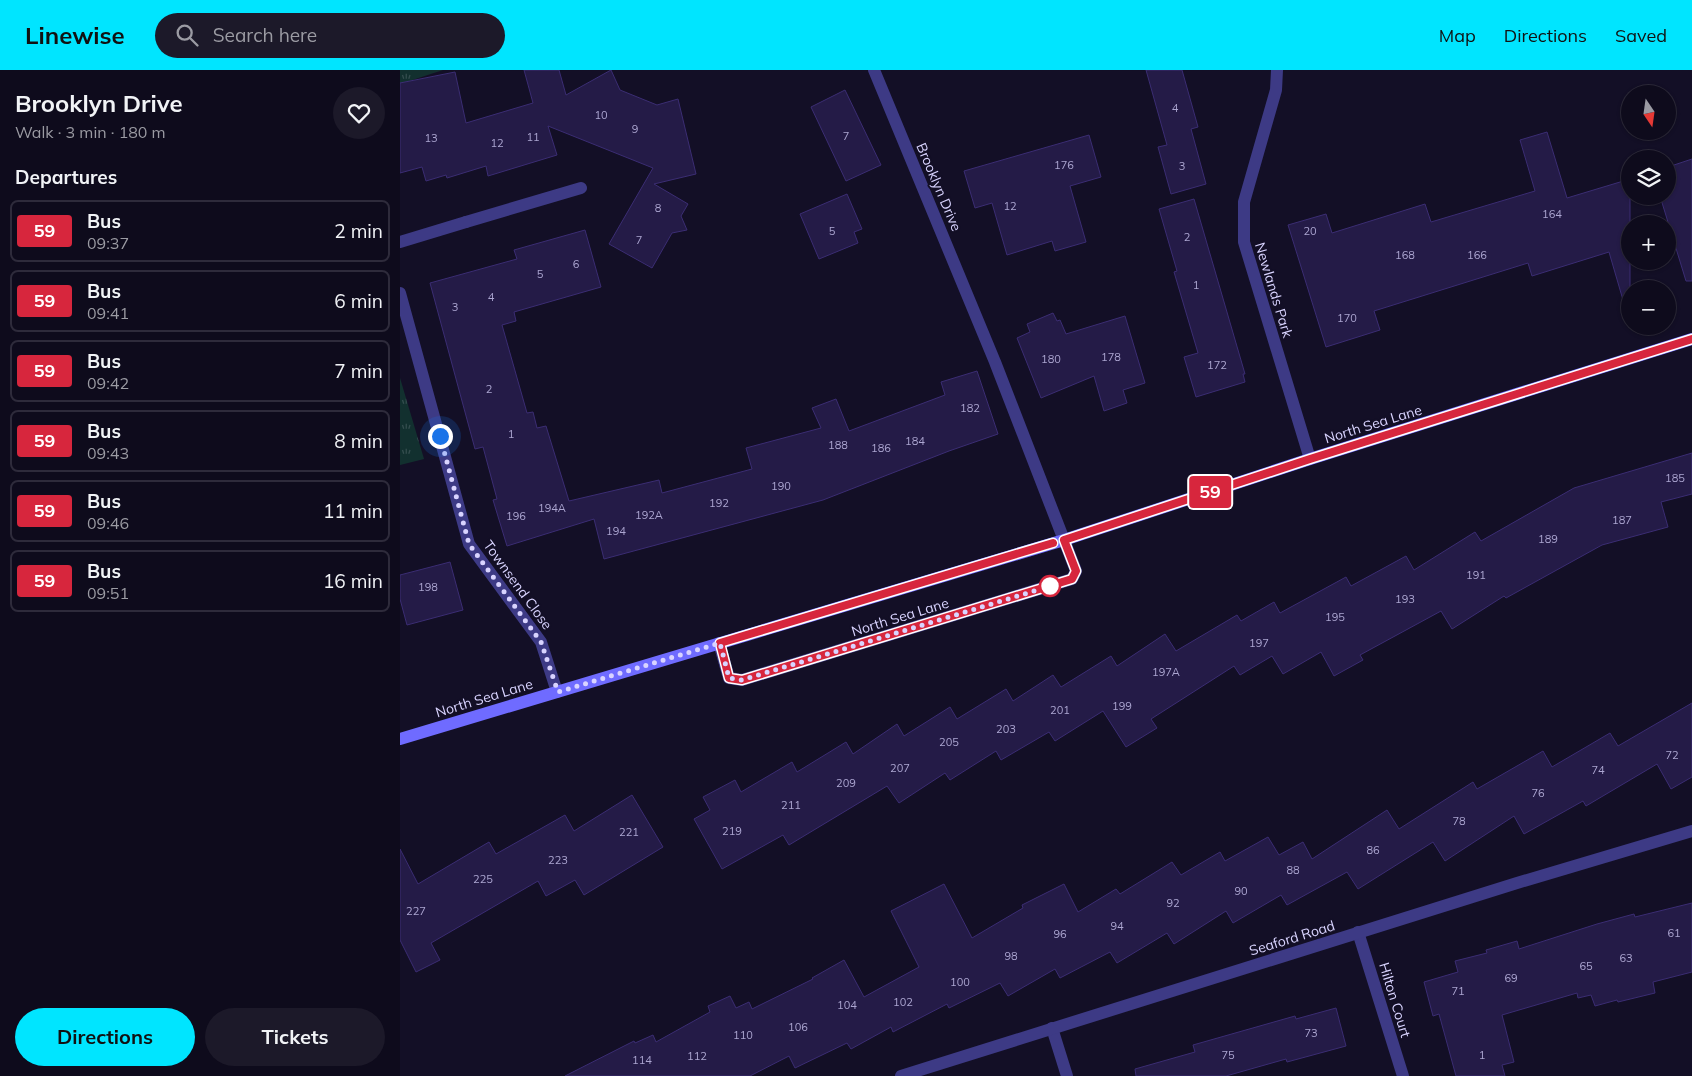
<!DOCTYPE html>
<meta charset="utf-8">
<style>
:root{--surface:#0e0b1c;--page:#1c1929;--text:#f1f3f6;--muted:#9b9ba3;--line:#2e2b3b;--accent:#00e5ff}
body{margin:0;font-family:Mulish,sans-serif;background:var(--page);color:var(--text);height:100vh;display:flex;flex-direction:column;font-size:19px;white-space:nowrap}
*{box-sizing:border-box;margin:0}
p{font-size:16px;color:var(--muted)}
.icon{flex:none;width:28px;height:28px;fill:none;stroke:currentColor;stroke-width:2;stroke-linecap:round;stroke-linejoin:round}
.map{position:relative;flex:1;overflow:hidden}
.drawer{display:flex;flex-direction:column;background:var(--surface);width:400px}
.drawer>*{flex:none}
.badge{padding:0 10px;border-radius:4px;font-size:18px;line-height:32px}
.needle{width:32px;rotate:167deg}
.controls{position:absolute;left:1221px;top:15px;display:grid;gap:10px}
.controls a{display:grid;place-items:center;width:55px;height:55px;border-radius:50%;background:var(--surface);box-shadow:0 1px 4px #0004,0 0 0 1px var(--line);font-size:25px}
.you{position:absolute;width:25px;height:25px;margin:-12px;border:4px solid #fff;border-radius:50%;background:#1a73e8;box-shadow:0 0 0 8px #1a73e833}
.map>.badge{position:absolute;translate:-50% -50%;box-shadow:0 0 0 2px #fff}
h2{padding:0 15px;font-size:19px;line-height:45px}
.round{display:grid;place-items:center;flex:none;width:52px;height:52px;border-radius:26px;background:var(--page)}
.head{display:flex;align-items:center;justify-content:space-between;height:85px;padding:0 15px}
h1{font-size:24px;font-weight:700;line-height:38px}
.button{display:flex;gap:10px;margin-top:auto;padding:10px 15px}
.button a{flex:1;height:58px;border-radius:30px;background:var(--accent);color:#111;font-size:20px;font-weight:700;line-height:58px;text-align:center}
.button a+a{background:var(--page);color:var(--text)}
ul{padding:0;list-style:none}
li{display:flex;align-items:center;gap:15px;height:62px;margin:0 10px 8px;padding:0 5px;border:2px solid var(--line);border-radius:8px}
li div{flex:1}
li b{display:block;font-size:19px}
li em{font-style:normal}
li .badge{min-width:55px;font-weight:700;text-align:center}
header{display:flex;align-items:center;gap:30px;box-sizing:border-box;height:70px;padding:0 25px;background:var(--accent);color:#111}
header strong{font-size:24px}
nav{display:flex;gap:28px;margin-inline-start:auto;font-size:18px}
.search{width:350px;height:45px;background:var(--page);display:flex;align-items:center;gap:12px;box-sizing:border-box;padding:0 18px;border-radius:28px;color:var(--muted);font-size:19px}
main{display:flex;flex:1;min-height:0}
.map>svg:first-child{display:block}
.grass{fill:url(#grass-tufts)}
.building{fill:#241b47;stroke:#3b2d73}
.lines{fill:none;stroke-linecap:round;stroke-linejoin:round}
.lane{stroke:#3d3a85;stroke-width:12}
.street{stroke:#3d3a85;stroke-width:12}
.secondary{stroke:#6f6bff;stroke-width:12}
.line-casing{stroke:#fff;stroke-width:11}
.line{stroke:#d7263d;stroke-width:8}
.walk{stroke:#d9d4ff;stroke-width:5;stroke-dasharray:0 9}
.stop-dot{fill:#fff;stroke:#d7263d;stroke-width:2.5}
.labels{text-anchor:middle;dominant-baseline:central;stroke-width:4;stroke-linejoin:round;paint-order:stroke}
.number-label{font-size:11px;fill:#aca6d1}
.street-label{font-size:14px;fill:#d9d4ff;stroke:#130f26}
</style>
<header>
<strong>Linewise</strong>
<div class="search"><svg class="icon" aria-label="search" viewBox="0 0 24 24"><circle cx="10" cy="10" r="6"/><path d="M15 15l6 6"/></svg>Search here</div>
<nav><a>Map</a><a>Directions</a><a>Saved</a></nav>
</header>
<main>
<section class="drawer">
<div class="head"><div><h1>Brooklyn Drive</h1><p>Walk · 3 min · 180 m</p></div><a class="round"><svg class="icon" aria-label="heart" viewBox="0 0 24 24"><path d="M12 20l-8-8c-3-5 5-10 8-4 3-6 11-1 8 4z"/></svg></a></div>
<h2>Departures</h2>
<ul>
<li><span class="badge" style="background:#d7263d;color:#fff">59</span><div><b>Bus</b><p>09:37</p></div><em>2 min</em></li>
<li><span class="badge" style="background:#d7263d;color:#fff">59</span><div><b>Bus</b><p>09:41</p></div><em>6 min</em></li>
<li><span class="badge" style="background:#d7263d;color:#fff">59</span><div><b>Bus</b><p>09:42</p></div><em>7 min</em></li>
<li><span class="badge" style="background:#d7263d;color:#fff">59</span><div><b>Bus</b><p>09:43</p></div><em>8 min</em></li>
<li><span class="badge" style="background:#d7263d;color:#fff">59</span><div><b>Bus</b><p>09:46</p></div><em>11 min</em></li>
<li><span class="badge" style="background:#d7263d;color:#fff">59</span><div><b>Bus</b><p>09:51</p></div><em>16 min</em></li>
</ul>
<div class="button"><a>Directions</a><a>Tickets</a></div>
</section>
<div class="map">
<svg width="1292" height="1006" viewBox="0 0 1292 1006">
<defs>
<pattern id="grass-tufts" width="24" height="20" patternUnits="userSpaceOnUse" patternTransform="scale(1.25)"><rect width="24" height="20" fill="#12302f"/><path d="M3 7l-1-3M5 7V3M7 7l1-3M15 17l-1-3M17 17v-4M19 17l1-3" fill="none" stroke="#344d4e"/></pattern>
</defs>
<rect width="100%" height="100%" fill="#130f26"/>
<g class="grass">
<polygon points="0,0 43,0 0,14"/>
<polygon points="0,308 24,389 0,395"/>
</g>
<g class="building">
<polygon points="124,0 159,0 166,25 211,0 220,20 257,35 278,29 296,104 254,114 288,134 281,146 287,160 272,163 252,198 209,174 253,98 148,56 157,85 88,106 86,96 47,108 46,105 26,111 22,97 0,103 0,13 55,2 66,53 133,33"/>
<polygon points="746,0 782,0 798,57 791,59 806,114 771,124 758,77 767,75"/>
<polygon points="445,20 481,95 446,111 411,37"/>
<polygon points="1147,62 1167,128 1230,109 1230,229 1223,230 1209,182 1132,206 1128,193 974,241 980,260 926,277 888,155 926,144 932,163 1025,134 1031,152 1135,121 1120,70"/>
<polygon points="689,65 701,107 670,116 686,172 655,181 652,171 607,185 592,133 575,138 564,101"/>
<polygon points="1292,89 1292,211 1286,211 1260,126 1268,126 1268,97"/>
<polygon points="447,124 462,159 454,162 458,173 419,189 400,144"/>
<polygon points="794,129 845,304 843,304 845,312 796,327 784,287 798,283 774,202 777,201 759,139"/>
<polygon points="185,160 201,217 114,242 116,251 102,255 127,343 133,342 137,358 146,356 169,431 259,410 262,423 352,399 346,378 421,358 412,338 436,329 449,361 545,325 541,312 577,301 598,364 549,381 423,430 204,489 194,449 107,476 93,430 97,429 83,377 75,379 30,213 117,189 114,180"/>
<polygon points="653,243 657,251 660,250 666,264 725,246 745,313 723,320 727,333 704,341 694,306 641,328 617,268 630,262 627,254"/>
<polygon points="1292,383 1292,424 1261,432 1268,457 1202,475 1106,528 1104,526 1052,559 1041,541 960,585 963,590 934,606 921,582 883,604 872,586 840,605 834,596 751,649 757,658 726,677 703,641 655,671 649,662 601,690 596,681 550,710 545,703 499,733 487,716 389,775 383,765 322,799 294,749 310,740 303,727 335,710 341,722 392,692 397,702 446,672 453,684 497,654 504,666 550,637 557,649 606,619 613,631 653,605 661,617 711,586 717,596 765,564 776,581 837,545 841,551 874,532 880,543 946,507 951,516 1006,486 1014,500 1075,462 1081,471 1174,418"/>
<polygon points="50,492 63,540 7,555 0,529 0,505"/>
<polygon points="1292,633 1292,707 1271,719 1257,694 1186,736 1183,731 1124,764 1114,746 1045,791 1033,772 958,819 947,802 887,835 881,825 833,853 826,841 774,874 767,863 717,893 710,882 660,908 655,899 608,926 600,913 549,938 547,934 493,962 491,957 451,979 447,973 395,998 389,986 350,1006 165,1006 234,971 235,973 253,965 256,972 310,942 308,936 330,926 336,938 349,932 352,939 413,909 412,908 444,890 464,927 519,897 491,841 544,814 572,868 623,838 622,835 664,814 678,842 716,819 720,824 772,792 781,805 820,782 825,791 868,767 879,785 903,772 912,789 987,740 999,759 1073,712 1077,719 1143,681 1152,697 1210,663 1218,676"/>
<polygon points="232,725 263,777 184,825 175,810 146,826 138,811 31,873 40,890 16,902 0,870 0,779 18,814 89,772 96,784 165,745 174,761"/>
<polygon points="1292,833 1292,902 1253,912 1255,923 1218,932 1217,930 1195,936 1191,925 1178,928 1177,923 1102,945 1114,992 1102,995 1105,1006 1056,1006 1039,944 1033,946 1024,912 1058,902 1055,891 1087,883 1086,880 1117,871 1119,879 1197,854 1234,844 1235,847"/>
<polygon points="936,938 946,976 887,992 886,989 826,1006 736,1006 735,999 795,982 793,975 895,946 896,949"/>
</g>
<g class="lines">
<g class="lane">
<polyline points="66,152 181,118"/>
<polyline points="319,573 329,608 342,610 672,509 676,501 664,470"/>
</g>
<g class="street">
<polyline points="474,0 595,292 664,470"/>
<polyline points="877,0 876,20 844,132 844,172 910,389"/>
<polyline points="0,172 66,152"/>
<polyline points="0,223 69,474 141,572 157,622"/>
<polyline points="958,862 1003,1006"/>
<polyline points="652,958 667,1006"/>
<polyline points="501,1006 1117,813 1292,761"/>
</g>
<polyline class="secondary" points="0,669 664,470 910,389 1292,269"/>
</g>
<g class="lines">
<defs>
<polyline id="line" points="653,473 320,573 329,608 342,610 672,509 676,501 664,470 910,389 1292,269"/>
</defs>
<use href="#line" class="line-casing"/>
<use href="#line" class="line"/>
<polyline class="walk" points="40,366 69,474 141,572 158,622 320,573 329,608 342,610 654,515 650,516"/>
</g>
<circle class="stop-dot" cx="650" cy="516" r="10"/>
<g class="labels">
<g class="number-label">
<text x="775" y="38">4</text>
<text x="201" y="45">10</text>
<text x="235" y="59">9</text>
<text x="446" y="66">7</text>
<text x="133" y="67">11</text>
<text x="31" y="68">13</text>
<text x="97" y="73">12</text>
<text x="664" y="95">176</text>
<text x="782" y="96">3</text>
<text x="610" y="136">12</text>
<text x="258" y="138">8</text>
<text x="1152" y="144">164</text>
<text x="432" y="161">5</text>
<text x="910" y="161">20</text>
<text x="787" y="167">2</text>
<text x="239" y="170">7</text>
<text x="1005" y="185">168</text>
<text x="1077" y="185">166</text>
<text x="176" y="194">6</text>
<text x="140" y="204">5</text>
<text x="796" y="215">1</text>
<text x="91" y="227">4</text>
<text x="55" y="237">3</text>
<text x="947" y="248">170</text>
<text x="711" y="287">178</text>
<text x="651" y="289">180</text>
<text x="817" y="295">172</text>
<text x="89" y="319">2</text>
<text x="570" y="338">182</text>
<text x="111" y="364">1</text>
<text x="515" y="371">184</text>
<text x="438" y="375">188</text>
<text x="481" y="378">186</text>
<text x="1275" y="408">185</text>
<text x="381" y="416">190</text>
<text x="319" y="433">192</text>
<text x="152" y="438">194A</text>
<text x="249" y="445">192A</text>
<text x="116" y="446">196</text>
<text x="1222" y="450">187</text>
<text x="216" y="461">194</text>
<text x="1148" y="469">189</text>
<text x="1076" y="505">191</text>
<text x="28" y="517">198</text>
<text x="1005" y="529">193</text>
<text x="935" y="547">195</text>
<text x="859" y="573">197</text>
<text x="766" y="602">197A</text>
<text x="722" y="636">199</text>
<text x="660" y="640">201</text>
<text x="606" y="659">203</text>
<text x="549" y="672">205</text>
<text x="1272" y="685">72</text>
<text x="500" y="698">207</text>
<text x="1198" y="700">74</text>
<text x="446" y="713">209</text>
<text x="1138" y="723">76</text>
<text x="391" y="735">211</text>
<text x="1059" y="751">78</text>
<text x="332" y="761">219</text>
<text x="229" y="762">221</text>
<text x="973" y="780">86</text>
<text x="158" y="790">223</text>
<text x="893" y="800">88</text>
<text x="83" y="809">225</text>
<text x="841" y="821">90</text>
<text x="773" y="833">92</text>
<text x="16" y="841">227</text>
<text x="717" y="856">94</text>
<text x="1274" y="863">61</text>
<text x="660" y="864">96</text>
<text x="611" y="886">98</text>
<text x="1226" y="888">63</text>
<text x="1186" y="896">65</text>
<text x="1111" y="908">69</text>
<text x="560" y="912">100</text>
<text x="1058" y="921">71</text>
<text x="503" y="932">102</text>
<text x="447" y="935">104</text>
<text x="398" y="957">106</text>
<text x="911" y="963">73</text>
<text x="343" y="965">110</text>
<text x="828" y="985">75</text>
<text x="1082" y="985">1</text>
<text x="297" y="986">112</text>
<text x="242" y="990">114</text>
</g>
<g class="street-label">
<text transform="translate(539 117) rotate(67)">Brooklyn Drive</text>
<text transform="translate(874 220) rotate(73)">Newlands Park</text>
<text transform="translate(973 354) rotate(-17)">North Sea Lane</text>
<text transform="translate(118 515) rotate(54)">Townsend Close</text>
<text transform="translate(500 547) rotate(-17)">North Sea Lane</text>
<text transform="translate(84 628) rotate(-17)">North Sea Lane</text>
<text transform="translate(892 868) rotate(-17)">Seaford Road</text>
<text transform="translate(995 930) rotate(73)">Hilton Court</text>
</g>
</g>
</svg>
<div class="controls">
<a><svg class="needle" viewBox="-14 -14 28 28"><path d="M0-13l5 13h-10z" fill="#e53935"/><path d="M0 13l5-13h-10z" fill="#9b9ba3"/></svg></a>
<a><svg class="icon" aria-label="layers" viewBox="0 0 24 24"><path d="M12 4l9 5-9 5-9-5zM3 14l9 5 9-5"/></svg></a>
<a>+</a>
<a>−</a>
</div>
<div class="you" style="left:40px;top:366px"></div>
<b class="badge" style="left:810px;top:422px;background:#d7263d;color:#fff">59</b>
</div>
</main>
